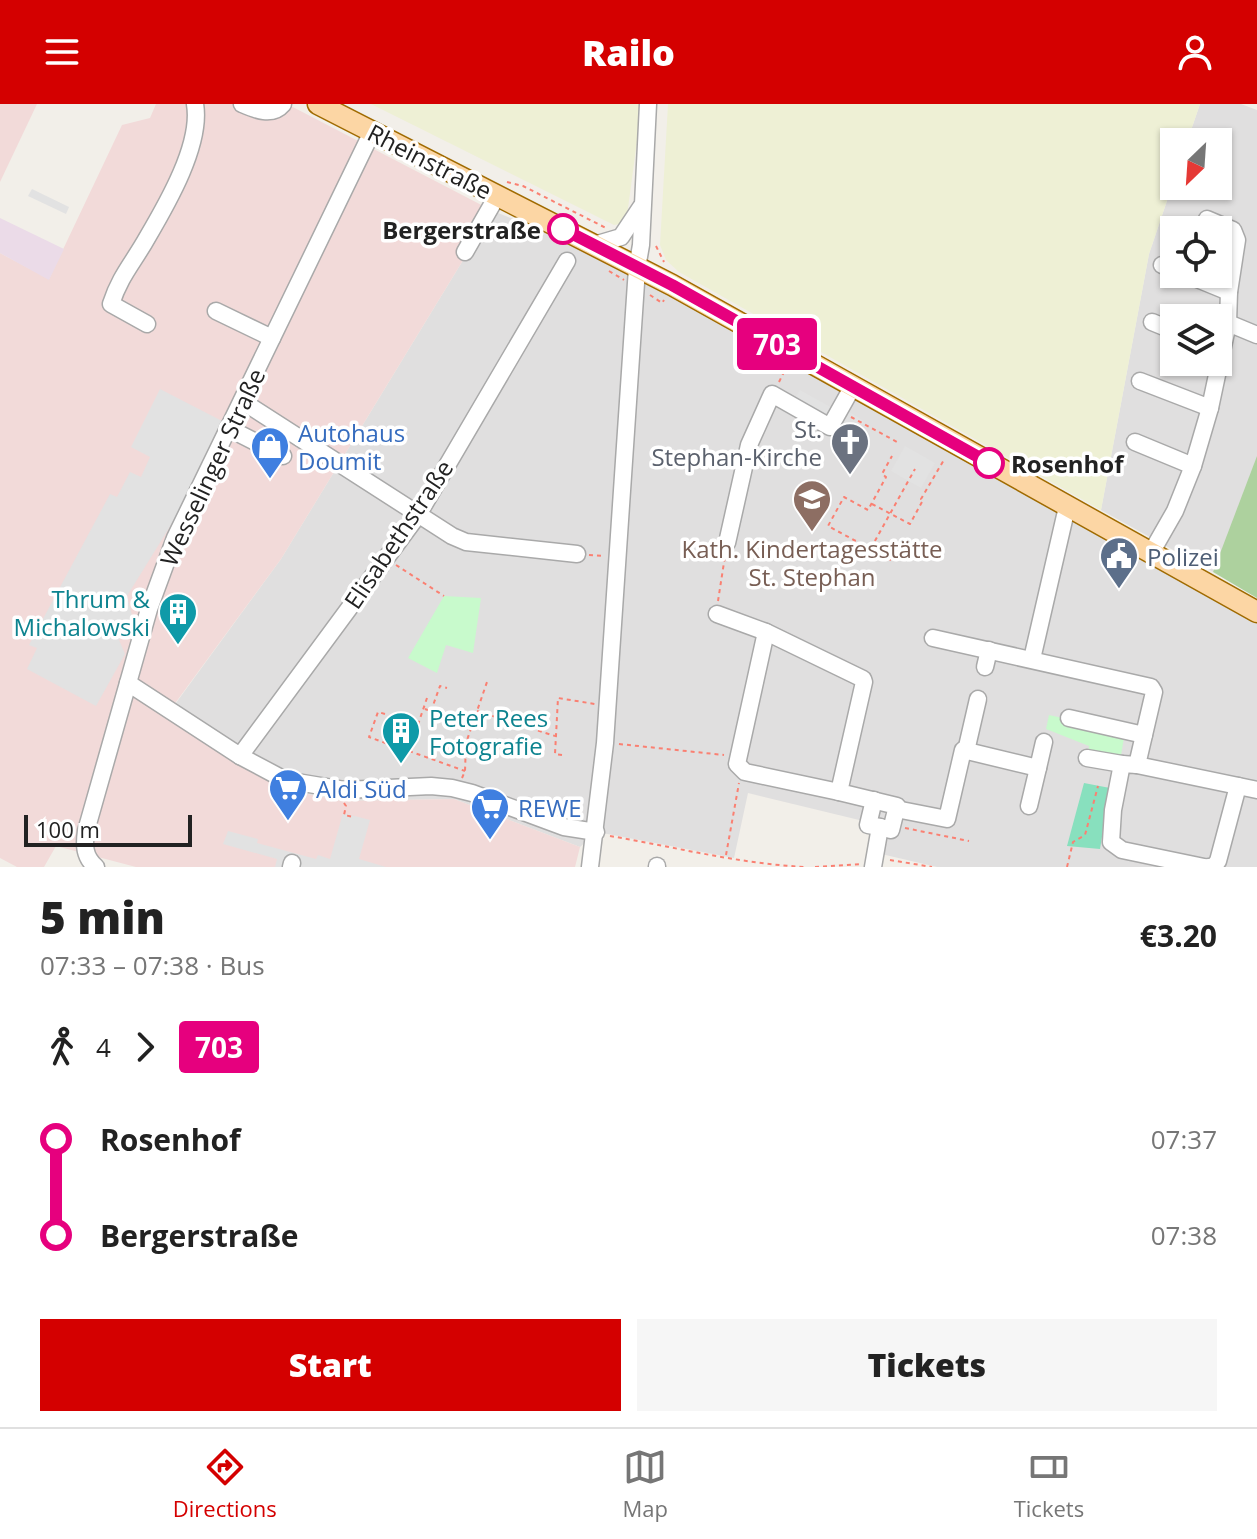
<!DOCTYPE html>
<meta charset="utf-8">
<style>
:root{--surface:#fff;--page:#f6f6f6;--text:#222;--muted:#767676;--line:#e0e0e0;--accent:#d40000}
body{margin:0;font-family:"Open Sans",sans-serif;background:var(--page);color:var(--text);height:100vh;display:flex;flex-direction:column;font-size:30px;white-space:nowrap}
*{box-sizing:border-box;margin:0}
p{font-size:26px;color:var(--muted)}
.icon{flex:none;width:44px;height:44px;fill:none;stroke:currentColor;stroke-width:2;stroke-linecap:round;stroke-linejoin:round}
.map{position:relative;height:763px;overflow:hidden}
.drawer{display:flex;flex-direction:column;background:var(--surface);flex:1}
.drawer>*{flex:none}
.badge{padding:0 16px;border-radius:6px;font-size:28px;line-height:52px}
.needle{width:52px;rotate:205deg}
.tools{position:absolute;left:1160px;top:24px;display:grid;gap:16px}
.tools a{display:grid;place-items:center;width:72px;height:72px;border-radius:0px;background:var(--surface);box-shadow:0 2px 6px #0004;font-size:40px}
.scale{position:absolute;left:24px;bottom:20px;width:168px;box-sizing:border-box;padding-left:8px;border:4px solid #222;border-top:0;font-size:22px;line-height:28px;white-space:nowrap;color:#222;-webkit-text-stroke:6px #fff;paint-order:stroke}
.map>.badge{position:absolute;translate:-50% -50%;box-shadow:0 0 0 4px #fff}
.legs{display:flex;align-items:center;gap:12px;height:88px;padding:0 40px;font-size:26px}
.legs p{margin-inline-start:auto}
.head{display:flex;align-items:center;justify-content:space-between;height:136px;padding:0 40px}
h1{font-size:44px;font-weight:800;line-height:60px}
.button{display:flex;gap:16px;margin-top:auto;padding:16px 40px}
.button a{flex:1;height:92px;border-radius:0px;background:var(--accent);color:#fff;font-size:32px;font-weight:800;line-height:92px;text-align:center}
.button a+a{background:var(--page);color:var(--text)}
ul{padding:0 40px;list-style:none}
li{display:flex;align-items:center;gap:28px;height:96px;font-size:30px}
li i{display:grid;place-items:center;width:12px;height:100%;margin:0 10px;background:currentColor}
li i::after{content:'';width:20px;height:20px;margin:-10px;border:6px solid;border-radius:50%;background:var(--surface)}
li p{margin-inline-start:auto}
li:first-child i{background:linear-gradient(#0000 50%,currentColor 0)}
li:last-child i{background:linear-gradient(currentColor 50%,#0000 0)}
header{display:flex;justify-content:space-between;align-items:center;height:104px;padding:0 40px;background:var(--accent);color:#fff;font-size:36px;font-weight:800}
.dock{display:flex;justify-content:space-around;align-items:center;height:112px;border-top:2px solid var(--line);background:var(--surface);font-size:22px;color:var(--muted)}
.dock a{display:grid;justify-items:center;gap:4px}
.dock .current{color:var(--accent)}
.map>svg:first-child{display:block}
.residential{fill:#e0dfdf;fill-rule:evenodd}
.commercial{fill:#f2dad9}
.industrial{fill:#ebdbe8}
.farmland{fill:#eef0d5}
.forest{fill:#add19e}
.park{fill:#c8facc}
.pitch{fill:#88e0be}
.parking{fill:#e2e2e2}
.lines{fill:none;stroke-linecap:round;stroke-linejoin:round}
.minor-casing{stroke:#a9a9a9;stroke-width:19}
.major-casing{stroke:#a06b00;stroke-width:23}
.path{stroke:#fa8072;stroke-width:2;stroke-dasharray:4 4;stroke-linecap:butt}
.minor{stroke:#fff;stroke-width:16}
.major{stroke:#fcd6a4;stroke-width:20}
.line-1-casing{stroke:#fff;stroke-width:18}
.line-1{stroke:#e6007e;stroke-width:12}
.stop-1-dot{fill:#fff;stroke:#e6007e;stroke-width:4}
.labels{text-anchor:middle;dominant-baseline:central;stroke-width:7;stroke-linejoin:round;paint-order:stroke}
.street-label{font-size:24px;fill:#222;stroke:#fff}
.stop-label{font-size:24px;font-weight:bold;fill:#222;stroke:#fff;text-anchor:end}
.worship-label{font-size:24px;fill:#5b616d;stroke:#fff;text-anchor:end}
.shop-label{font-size:24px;fill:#366cbe;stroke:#fff;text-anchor:start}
.education-label{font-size:24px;fill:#785e54;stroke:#fff}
.service-label{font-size:24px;fill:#4e5e75;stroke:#fff;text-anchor:start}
.culture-label{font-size:24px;fill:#0d838f;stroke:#fff;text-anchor:end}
</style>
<header><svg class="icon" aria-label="menu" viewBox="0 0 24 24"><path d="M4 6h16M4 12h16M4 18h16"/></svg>Railo<svg class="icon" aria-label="person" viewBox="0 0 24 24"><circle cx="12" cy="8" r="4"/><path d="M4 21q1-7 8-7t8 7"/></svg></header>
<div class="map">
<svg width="1257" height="763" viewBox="0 0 1257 763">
<rect width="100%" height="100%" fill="#f2efe9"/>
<g class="residential">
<path d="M 1200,0 L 1241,0 L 1257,6 L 1257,372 L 1213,468 L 1101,406 L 1149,150 L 1174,76 L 1174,82 L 1218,82 L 1218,38 L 1187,38 ZM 1174,126 L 1218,126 L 1218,170 L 1174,170 ZM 1174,214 L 1218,214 L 1218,258 L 1174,258 Z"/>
<polygon points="493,107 637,164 1257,508 1257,763 937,763 877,749 884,722 748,689 734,754 597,728 580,743 454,695 342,697 287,686 165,614 281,455"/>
</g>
<g class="commercial">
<polygon points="0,0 37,0 0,78"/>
<polygon points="156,0 287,0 493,107 281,455 165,613 287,686 342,697 454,695 580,743 575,763 136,763 56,742 44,763 17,763 0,754 0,149 49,175 122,21 150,14"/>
</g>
<polygon class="industrial" points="0,114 64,145 49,176 0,149"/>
<g class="farmland">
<polygon points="371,0 642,0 626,119 614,121"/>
<polygon points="668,0 1200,0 1187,38 1174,38 1174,76 1149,150 1101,406 679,168 666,156 660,141"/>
</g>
<polygon class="forest" points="1257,352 1257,494 1213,468"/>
<g class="park">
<polygon points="444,492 481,494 473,549 446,541 437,569 408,554"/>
<polygon points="1049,611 1125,628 1120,657 1088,651 1089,642 1046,625"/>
</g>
<polygon class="pitch" points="1084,679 1110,684 1100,745 1067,742"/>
<g class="parking">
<polygon points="32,85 69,103 66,110 28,92"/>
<polygon points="160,285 224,318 187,395 127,492 133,515 119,536 125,550 96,602 27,565 37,544 29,541 110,390 117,393 130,368 141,373 150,353 131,343"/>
<polygon points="800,286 834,305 838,301 864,317 849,345 822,330 820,333 810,327 813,320 788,305"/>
<polygon points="905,342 935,359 921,384 891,367"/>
<polygon points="343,709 370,716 359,755 386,763 275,763 277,755 223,740 228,727 258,735 257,739 316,755 318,751 330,755"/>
</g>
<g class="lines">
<defs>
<g id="minor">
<path d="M 242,0 C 256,6 272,13 283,0"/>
<polyline points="594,141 621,133 641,103"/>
<polyline points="465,148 497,92"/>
<polyline points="1162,161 1174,165"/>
<polyline points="1185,170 1229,188"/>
<polyline points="216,207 272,234"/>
<polyline points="1152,218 1174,227"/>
<polyline points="1228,219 1257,231"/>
<path d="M 147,220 L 111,200 C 120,172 133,159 147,134 C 167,100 202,40 195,0"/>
<polyline points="1140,277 1210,304"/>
<polyline points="242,297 452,432 466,438 577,450"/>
<polyline points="228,324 283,352"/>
<polyline points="1135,338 1193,362"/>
<polyline points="727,439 749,341 772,290 830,323 853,282"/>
<polyline points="1151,449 1175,407 1193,362 1210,304 1228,219 1229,188 1237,136 1233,126 1207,115"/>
<polyline points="717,510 766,528 863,575 864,578 839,688 897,702 891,726 880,723"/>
<polyline points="766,528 737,660 745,668 839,688"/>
<polyline points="933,534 1151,583 1154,588 1137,661 1257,686"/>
<polyline points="1032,555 1067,403"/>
<polyline points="985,563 989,546"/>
<polyline points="128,579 240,652 285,676 345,686 431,682 452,684 472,689 564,723 596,728"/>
<polyline points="1069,614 1144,631"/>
<polyline points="966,647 978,595"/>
<polyline points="240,652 418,411 567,157"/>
<polyline points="1087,654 1122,660"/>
<polyline points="1137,661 1122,660 1113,706 1111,738 1122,746 1204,763"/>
<polyline points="1038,664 1044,638"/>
<polyline points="896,705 947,715 963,646 1038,664 1029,702"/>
<path d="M 96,763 C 84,753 84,741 86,727 L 149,505 L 175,434 L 372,28"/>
<polyline points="291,763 292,759"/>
<polyline points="590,763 605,639 637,164 641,141 648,0"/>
<polyline points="657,763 657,762"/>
<polyline points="873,763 880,723 868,721 874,696"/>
<polyline points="1208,763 1213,763 1218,757 1238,682"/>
</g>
<polyline id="major" points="318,0 672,181 1257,508"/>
</defs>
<use href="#minor" class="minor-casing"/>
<use href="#major" class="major-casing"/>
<g class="path">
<polyline points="507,78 523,82 606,124"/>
<polyline points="656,142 664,158"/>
<polyline points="609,167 624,176"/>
<polyline points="650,191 662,199 664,196"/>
<polyline points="779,278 787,262"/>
<polyline points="851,313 899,339"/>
<polyline points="872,400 910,420 923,396 921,395 945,354"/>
<polyline points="871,444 915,365"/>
<polyline points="589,451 603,452"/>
<polyline points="891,456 828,422 844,393 868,406 886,373 882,370 892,352"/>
<polyline points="396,461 444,492"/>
<polyline points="718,497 725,452"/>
<polyline points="427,594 409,647 465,667"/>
<polyline points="425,605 439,610"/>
<polyline points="431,607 440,582 447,584"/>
<polyline points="477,607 555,632"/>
<polyline points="385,610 378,608 369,633 407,647"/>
<polyline points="619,640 724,651"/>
<polyline points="562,651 555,650 558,594 595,600"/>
<polyline points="462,674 465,667 466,639 487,578"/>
<polyline points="344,699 346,702 344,711 354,713"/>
<polyline points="905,724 969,737"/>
<path d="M 610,732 C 675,743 740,760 806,763"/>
<polyline points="726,751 739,679"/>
<polyline points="890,756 932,763"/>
<polyline points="815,763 861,760"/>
<polyline points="1067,763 1073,738 1085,731 1098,682"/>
</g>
<use href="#minor" class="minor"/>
<use href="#major" class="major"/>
</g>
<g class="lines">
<defs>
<polyline id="line-1" points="563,125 672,181 989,359"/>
</defs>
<use href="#line-1" class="line-1-casing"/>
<use href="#line-1" class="line-1"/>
</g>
<defs>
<symbol id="church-pin" viewBox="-11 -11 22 30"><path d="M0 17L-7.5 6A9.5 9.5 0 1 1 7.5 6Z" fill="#6b7280" stroke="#fff"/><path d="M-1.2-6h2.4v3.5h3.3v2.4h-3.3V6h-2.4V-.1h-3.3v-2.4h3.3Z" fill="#fff"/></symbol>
<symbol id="shop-pin" viewBox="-11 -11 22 30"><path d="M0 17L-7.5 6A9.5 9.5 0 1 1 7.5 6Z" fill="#3f7fe0" stroke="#fff"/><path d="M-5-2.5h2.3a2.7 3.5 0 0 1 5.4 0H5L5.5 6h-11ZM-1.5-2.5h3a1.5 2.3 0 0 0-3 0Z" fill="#fff"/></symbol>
<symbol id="school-pin" viewBox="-11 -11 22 30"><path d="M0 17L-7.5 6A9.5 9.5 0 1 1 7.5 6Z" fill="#8d6e63" stroke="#fff"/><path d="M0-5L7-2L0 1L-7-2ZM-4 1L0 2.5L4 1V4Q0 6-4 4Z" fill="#fff"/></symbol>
<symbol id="civic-pin" viewBox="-11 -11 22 30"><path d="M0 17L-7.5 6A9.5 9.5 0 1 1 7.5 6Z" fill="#5c6f8a" stroke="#fff"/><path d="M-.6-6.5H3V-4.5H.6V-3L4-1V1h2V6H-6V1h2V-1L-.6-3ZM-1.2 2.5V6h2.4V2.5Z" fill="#fff"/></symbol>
<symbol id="building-pin" viewBox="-11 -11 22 30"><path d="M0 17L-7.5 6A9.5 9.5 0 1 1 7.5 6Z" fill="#0f9aa8" stroke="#fff"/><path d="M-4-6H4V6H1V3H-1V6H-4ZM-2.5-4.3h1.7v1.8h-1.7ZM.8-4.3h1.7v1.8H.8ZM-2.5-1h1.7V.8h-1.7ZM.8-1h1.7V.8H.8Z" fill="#fff"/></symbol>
<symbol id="supermarket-pin" viewBox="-11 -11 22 30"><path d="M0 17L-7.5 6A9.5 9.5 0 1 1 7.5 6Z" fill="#3f7fe0" stroke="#fff"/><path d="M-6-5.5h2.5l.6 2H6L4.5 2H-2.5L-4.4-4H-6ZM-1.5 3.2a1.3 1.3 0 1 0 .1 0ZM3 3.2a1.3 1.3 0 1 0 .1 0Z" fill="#fff"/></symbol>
</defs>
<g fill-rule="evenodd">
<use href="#church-pin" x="828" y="316" width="44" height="60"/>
<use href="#shop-pin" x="248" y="320" width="44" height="60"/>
<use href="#school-pin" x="790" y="373" width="44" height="60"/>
<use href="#civic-pin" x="1097" y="430" width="44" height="60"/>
<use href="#building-pin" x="156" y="486" width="44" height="60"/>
<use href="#building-pin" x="379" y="605" width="44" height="60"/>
<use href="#supermarket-pin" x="266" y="662" width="44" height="60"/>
<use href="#supermarket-pin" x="468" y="681" width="44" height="60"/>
</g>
<g class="stop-1-dot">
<circle cx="563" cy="125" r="14"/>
<circle cx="989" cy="359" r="14"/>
</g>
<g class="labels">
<g class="street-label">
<text transform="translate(430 57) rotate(27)">Rheinstraße</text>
<text transform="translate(212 363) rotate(-65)">Wesselinger Straße</text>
<text transform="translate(398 430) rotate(-56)">Elisabethstraße</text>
</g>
<g class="stop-label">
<text x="541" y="125">Bergerstraße</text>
<text x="1011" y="359" text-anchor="start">Rosenhof</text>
</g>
<g class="worship-label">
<text x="822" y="324">St.<tspan x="822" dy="28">Stephan-Kirche</tspan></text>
</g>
<g class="shop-label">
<text x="298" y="328">Autohaus<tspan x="298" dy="28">Doumit</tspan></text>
<text x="316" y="684">Aldi Süd</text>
<text x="518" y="703">REWE</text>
</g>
<g class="education-label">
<text x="812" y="444">Kath. Kindertagesstätte<tspan x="812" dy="28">St. Stephan</tspan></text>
</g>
<g class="service-label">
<text x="1147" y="452">Polizei</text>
</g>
<g class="culture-label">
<text x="150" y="494">Thrum &amp;<tspan x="150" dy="28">Michalowski</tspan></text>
<text x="429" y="613" text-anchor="start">Peter Rees<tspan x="429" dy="28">Fotografie</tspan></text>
</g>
</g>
</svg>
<div class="tools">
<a><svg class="needle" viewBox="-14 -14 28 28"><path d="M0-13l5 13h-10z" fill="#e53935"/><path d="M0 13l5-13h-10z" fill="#767676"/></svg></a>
<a><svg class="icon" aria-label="locate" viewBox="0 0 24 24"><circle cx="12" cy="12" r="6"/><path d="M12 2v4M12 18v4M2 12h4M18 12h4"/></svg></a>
<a><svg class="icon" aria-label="layers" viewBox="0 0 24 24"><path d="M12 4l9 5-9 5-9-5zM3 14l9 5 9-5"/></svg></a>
</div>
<div class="scale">100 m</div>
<b class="badge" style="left:777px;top:240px;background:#e6007e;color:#fff">703</b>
</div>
<section class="drawer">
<div class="head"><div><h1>5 min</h1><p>07:33 – 07:38 · Bus</p></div><b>€3.20</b></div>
<div class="legs"><svg class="icon" aria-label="walk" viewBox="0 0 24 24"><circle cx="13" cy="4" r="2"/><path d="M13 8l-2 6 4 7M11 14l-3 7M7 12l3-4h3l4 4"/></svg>4<svg class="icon" aria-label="forward" viewBox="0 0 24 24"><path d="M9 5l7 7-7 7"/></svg><b class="badge" style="background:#e6007e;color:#fff">703</b></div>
<ul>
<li><i style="color:#e6007e"></i><b>Rosenhof</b><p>07:37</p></li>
<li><i style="color:#e6007e"></i><b>Bergerstraße</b><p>07:38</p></li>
</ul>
<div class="button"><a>Start</a><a>Tickets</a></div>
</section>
<nav class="dock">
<a class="current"><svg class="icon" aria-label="directions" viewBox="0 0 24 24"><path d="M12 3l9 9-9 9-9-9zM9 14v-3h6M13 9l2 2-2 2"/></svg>Directions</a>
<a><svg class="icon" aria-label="map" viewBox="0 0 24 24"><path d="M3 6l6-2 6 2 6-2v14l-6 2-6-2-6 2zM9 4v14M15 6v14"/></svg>Map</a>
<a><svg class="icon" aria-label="tickets" viewBox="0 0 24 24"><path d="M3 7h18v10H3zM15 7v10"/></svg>Tickets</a>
</nav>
